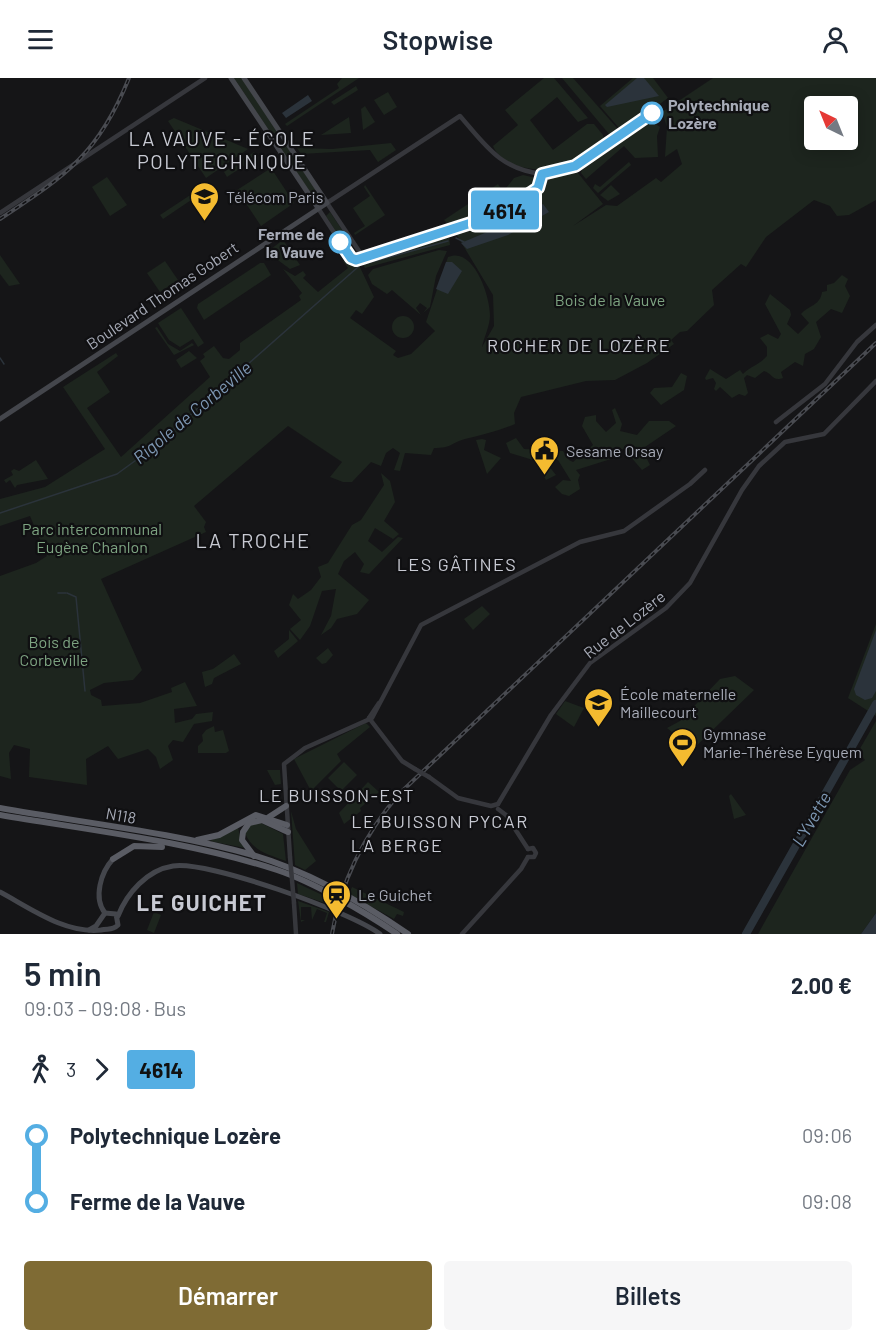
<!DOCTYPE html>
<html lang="fr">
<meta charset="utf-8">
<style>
:root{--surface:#fff;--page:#f6f6f7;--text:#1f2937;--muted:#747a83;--accent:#7f6b34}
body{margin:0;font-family:Barlow,sans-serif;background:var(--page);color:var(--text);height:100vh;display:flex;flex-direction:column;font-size:22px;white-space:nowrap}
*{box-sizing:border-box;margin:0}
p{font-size:20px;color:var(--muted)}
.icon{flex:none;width:33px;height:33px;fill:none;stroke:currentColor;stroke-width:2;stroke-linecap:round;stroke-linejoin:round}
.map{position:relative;height:856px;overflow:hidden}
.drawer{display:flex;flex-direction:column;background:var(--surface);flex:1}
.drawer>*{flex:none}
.badge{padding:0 12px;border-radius:4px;font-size:21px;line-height:39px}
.needle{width:39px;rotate:317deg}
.controls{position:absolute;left:804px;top:18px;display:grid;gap:12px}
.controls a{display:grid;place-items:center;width:54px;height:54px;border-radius:6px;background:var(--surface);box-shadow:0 3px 15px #0003;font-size:30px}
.map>.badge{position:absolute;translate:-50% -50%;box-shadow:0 0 0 3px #fff}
.legs{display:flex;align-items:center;gap:9px;height:66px;padding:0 24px;font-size:20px}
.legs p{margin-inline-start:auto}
.head{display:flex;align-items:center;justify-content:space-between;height:102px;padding:0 24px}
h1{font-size:33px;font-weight:600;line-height:45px}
.button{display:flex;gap:12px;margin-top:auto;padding:12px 24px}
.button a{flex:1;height:69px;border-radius:6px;background:var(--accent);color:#fff;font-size:24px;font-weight:600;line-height:69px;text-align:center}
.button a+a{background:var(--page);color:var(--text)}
ul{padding:0 24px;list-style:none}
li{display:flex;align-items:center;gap:21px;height:66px;font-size:22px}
li i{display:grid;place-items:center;width:9px;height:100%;margin:0 8px;background:currentColor}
li i::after{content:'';width:15px;height:15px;margin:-8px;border:4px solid;border-radius:50%;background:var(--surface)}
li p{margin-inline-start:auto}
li:first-child i{background:linear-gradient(#0000 50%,currentColor 0)}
li:last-child i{background:linear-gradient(currentColor 50%,#0000 0)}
header{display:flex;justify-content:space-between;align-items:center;height:78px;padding:0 24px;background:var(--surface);font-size:27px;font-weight:600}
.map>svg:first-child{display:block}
.green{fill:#1d251e;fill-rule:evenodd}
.water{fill:#2b333b}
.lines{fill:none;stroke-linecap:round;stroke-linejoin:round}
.stream{stroke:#2b333b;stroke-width:1.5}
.river{stroke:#2b333b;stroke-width:8}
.tertiary{stroke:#36373c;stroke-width:4.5}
.secondary{stroke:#44464c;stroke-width:5}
.trunk{stroke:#5a5c64;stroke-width:6}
.rail-casing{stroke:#494b51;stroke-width:4}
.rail{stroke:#101012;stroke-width:1.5;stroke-dasharray:4.5;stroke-linecap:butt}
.tertiary-bridge{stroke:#36373c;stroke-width:4.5}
.line-1-casing{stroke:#fff;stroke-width:14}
.line-1{stroke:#54aee3;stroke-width:9}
.stop-1-dot{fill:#fff;stroke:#54aee3;stroke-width:3}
.labels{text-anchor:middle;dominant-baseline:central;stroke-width:4.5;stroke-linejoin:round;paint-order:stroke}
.stop-label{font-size:16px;font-weight:bold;fill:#a7abb7;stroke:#101012;text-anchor:start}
.poi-label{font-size:16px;fill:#a7abb7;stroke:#101012;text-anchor:start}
.street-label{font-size:16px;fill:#a7abb7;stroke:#101012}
.park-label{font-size:16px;fill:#7da381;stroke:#101012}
.neighbourhood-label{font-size:18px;letter-spacing:1.5px;fill:#c8cad3;stroke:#101012}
.water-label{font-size:18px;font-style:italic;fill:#7d97b3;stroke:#101012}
.quarter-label{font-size:20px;letter-spacing:1.5px;fill:#c8cad3;stroke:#101012}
.district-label{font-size:22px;font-weight:bold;letter-spacing:1.5px;fill:#c8cad3;stroke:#101012}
</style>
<header><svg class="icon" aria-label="menu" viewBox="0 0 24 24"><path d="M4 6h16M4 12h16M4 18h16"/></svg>Stopwise<svg class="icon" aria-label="person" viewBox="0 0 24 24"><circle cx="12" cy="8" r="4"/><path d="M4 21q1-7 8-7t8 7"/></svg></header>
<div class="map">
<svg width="876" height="856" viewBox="0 0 876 856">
<rect width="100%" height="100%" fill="#151517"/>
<g class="green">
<polygon points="234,0 242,0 277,54 272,57"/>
<polygon points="342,0 359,0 287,48 285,46 339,10 337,6"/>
<path d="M 544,0 L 554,0 L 588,40 L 578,44 L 557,19 L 530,42 L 553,72 L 587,46 L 594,46 L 603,57 L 604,62 C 579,85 552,98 518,88 C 508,85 497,78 493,68 L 518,47 L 505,32 Z"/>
<polygon points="562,0 573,0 617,50 617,58 609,56"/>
<polygon points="633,0 653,0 668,20 625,51 619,50 600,28"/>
<path d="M 713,0 L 876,0 L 876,122 L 849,137 L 837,138 L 830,128 L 814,122 L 766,159 L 746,189 L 741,186 L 712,212 L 714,227 L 687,253 L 680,254 L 671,262 L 674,266 L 647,285 L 615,302 L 586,303 L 521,319 L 514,335 L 515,346 C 498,353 482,357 465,361 C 451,365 452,370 434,370 L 431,377 L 405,375 L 400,393 L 394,392 L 400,375 L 393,370 L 386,375 L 381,388 L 371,384 L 352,404 L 343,404 L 330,399 L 342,384 L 288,348 L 194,428 L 206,444 L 204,449 L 206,454 L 101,501 L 142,592 L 133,602 L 104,605 L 90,612 L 91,617 L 101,622 L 102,628 L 140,625 L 172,614 L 171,610 L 185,604 L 197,628 L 174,631 L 175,645 L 192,641 L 196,636 L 213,634 L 212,643 L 194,646 L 183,664 L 173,662 L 168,668 L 173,682 L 160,691 L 156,679 L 148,671 L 118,681 L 108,668 L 86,681 L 87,707 L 29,699 L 30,671 L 14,667 L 9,675 L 11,701 L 0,698 L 0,498 L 36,485 L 47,478 L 30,438 L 0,448 L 0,421 L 45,409 L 105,371 L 63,309 L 116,275 L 118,278 L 97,294 L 110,314 L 87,330 L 121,379 L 210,299 L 200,283 L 205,279 L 203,276 L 214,268 L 223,280 L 229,281 L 240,272 L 240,265 L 301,222 L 299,218 L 302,215 L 283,191 L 295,198 L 303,193 L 306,197 L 303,200 L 318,214 L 348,190 L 343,183 L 346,181 L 358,185 L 374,219 L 362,236 L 356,232 L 350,240 L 396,273 L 393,277 L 398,280 L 411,276 L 435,253 L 426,244 L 448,179 C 473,168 490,217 490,237 C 490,248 484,259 482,269 L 494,248 L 493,217 L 455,154 L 492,144 L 540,113 L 549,101 L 572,94 L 578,95 L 603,126 L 573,148 L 606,127 L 617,128 L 656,100 L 661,104 L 682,86 L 677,71 L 665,79 L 667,49 L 662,34 ZM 814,28 L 848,28 L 848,62 L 814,62 Z"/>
<polygon points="356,8 358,12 334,27 331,24"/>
<polygon points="388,14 397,29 384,37 374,22"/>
<polygon points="365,28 375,44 363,52 361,31"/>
<polygon points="349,39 351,55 321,57"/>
<polygon points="174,40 248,71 206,100 168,43"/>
<polygon points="648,41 660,49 657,58 658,79 635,80 624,68 586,101 581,95 583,86"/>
<polygon points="285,65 319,117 314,120 280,69"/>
<polygon points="391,65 396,72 378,84 370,72 301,76 297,70 332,71"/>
<polygon points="254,74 257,79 227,99 224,94"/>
<polygon points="629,84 631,87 598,115 593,110 595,106 600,109"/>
<polygon points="271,90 294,125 261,148 237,112"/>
<polygon points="523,97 536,100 538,104 535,109 495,135 450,148 444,142 498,106 503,114 514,100"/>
<polygon points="107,99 127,127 110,138 92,109"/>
<polygon points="365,107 385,137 355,157 354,155 365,148 353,130 370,118 364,109"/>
<polygon points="611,107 620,116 608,123 600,117"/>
<polygon points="198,112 200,116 163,141 160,137"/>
<polygon points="330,134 351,165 345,168 326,138"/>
<polygon points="444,156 449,159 450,167 365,190 360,183"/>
<polygon points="283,162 300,187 290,191 267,174"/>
<polygon points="439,172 447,173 436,198 430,229 423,235 427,230 420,225 416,230 421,237 392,212 387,216 372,206 368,197 373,191"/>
<polygon points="0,177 20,206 9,208 0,196"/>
<polygon points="165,183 178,202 160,214 147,195"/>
<polygon points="260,185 264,185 271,197 204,242 197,230 198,226"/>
<path d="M 842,197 L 848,201 L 845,208 L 850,218 L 842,235 L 831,231 L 816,244 L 821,259 L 814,271 L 805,276 L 803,288 L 795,284 L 781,294 L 783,300 C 773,304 773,296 764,293 L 755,300 L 747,297 L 744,300 L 748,315 L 745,318 L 739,316 L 732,320 L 720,309 L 716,313 L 714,311 L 716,305 L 713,300 L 706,302 L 705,300 L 710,291 L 726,301 L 740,292 L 743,296 C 751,288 759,287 767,278 L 767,269 L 760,260 L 768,256 L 778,261 L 781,256 L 765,226 L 770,216 L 790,232 L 791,237 L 787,246 L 798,256 L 809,245 L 801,236 C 809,227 820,228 822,214 L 827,213 L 827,207 L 834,205 Z"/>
<polygon points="181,230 204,265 198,269 193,261 180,269 169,262 158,245"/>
<circle cx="403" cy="249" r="11"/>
<polygon points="157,249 168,266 180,273 192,265 194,267 174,277 155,250"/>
<polygon points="189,273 197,280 181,290 176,282"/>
<polygon points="681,295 687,298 684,312 661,327 650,315 654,310 672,309"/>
<polygon points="615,330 622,346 620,353 637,357 649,343 669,343 676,348 642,371 650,387 642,392 624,371 616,373 611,381 576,392 580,397 578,402 580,411 569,418 562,416 555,409 563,402 571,403 558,382 540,377 556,397 546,402 533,382 510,375 506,365 516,360 524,371 563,373 569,382 573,384 593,367 582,348 585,339 596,337 596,343 606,354 616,345 612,332"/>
<polygon points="482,361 486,362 484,372 501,380 487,396 476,362"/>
<polygon points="36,382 48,401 17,407 15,410 10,402 6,405 4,402 13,397 11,393 14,391 19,393"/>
<polygon points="381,395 390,403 395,424 384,443 399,456 393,461 375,450 368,463 382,474 398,459 403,460 369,496 360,494 364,486 355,474 344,483 338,496 369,522 357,536 337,541 331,550 321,557 331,538 336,511 322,513 310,548 300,562 290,551 301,542 289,527 293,516 298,521 311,512 321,499 318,489 328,485 352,447 361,442 384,407"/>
<polygon points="482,528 490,536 473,552 464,541"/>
<polygon points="876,546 876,638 848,620"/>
<polygon points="289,552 298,563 278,580 274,573 289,561"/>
<polygon points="328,570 333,577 326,585 322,586 316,580"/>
<polygon points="234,576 241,586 214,600 212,606 205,609 202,594 213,591"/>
<polygon points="735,598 754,612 693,671 667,650 680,643 720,601"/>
<polygon points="565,623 584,630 574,649 556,636"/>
<polygon points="876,643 876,835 861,856 758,856 850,692 865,682 858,674"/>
<polygon points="366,645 370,649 337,676 341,683 311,713 294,681"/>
<polygon points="214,648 215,654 223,652 229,673 226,675 198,675 198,668 203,663 202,657 206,652"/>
<polygon points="344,684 357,697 341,713 328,700"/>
<polygon points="267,692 280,692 281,706 275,707"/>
<polygon points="368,704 379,714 360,730 361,733 344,746 339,735"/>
<polygon points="731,716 746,737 734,741 729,718"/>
<polygon points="291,733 296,751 316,783 305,792 295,787"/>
<path d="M 259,744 L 283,756 L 286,783 C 269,777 252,773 245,755 L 250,746 Z"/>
<polygon points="238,749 241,764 245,770 210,763"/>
<polygon points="297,805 335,823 334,828 298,816"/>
<polygon points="352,809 404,834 403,838 397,836 394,841 349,816"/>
<polygon points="298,823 329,834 326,844 324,844 327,835 317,831 312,842 311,829 301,829 301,842 305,842 301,844"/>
<polygon points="154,834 161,837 154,855 147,852"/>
</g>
<g class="water">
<polygon points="637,0 644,0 659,18 607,29 605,27"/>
<polygon points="308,17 312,23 286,40 282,35"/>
<polygon points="543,126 549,134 508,157 467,171 461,165 506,146"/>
<polygon points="446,184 452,184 462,193 448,216 436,211"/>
<polygon points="876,552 876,613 872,620 865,622 856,617 854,611"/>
<polygon points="876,835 876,856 861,856"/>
</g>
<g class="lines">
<g class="stream">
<polyline points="456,160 464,164"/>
<polyline points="364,186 448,163"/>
<polyline points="0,280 4,286"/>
<polyline points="0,435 117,396 154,369 358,189"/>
<polyline points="58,515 66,515"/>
<polyline points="67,515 76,519 85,613"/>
</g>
<polyline class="river" points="746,856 876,626"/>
<g class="tertiary">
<path d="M 318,130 L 348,176 L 356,182 L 499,136 L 538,110 L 542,96 C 500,91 486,68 460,38 L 327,125 L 363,179"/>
<polyline points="0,135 205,0"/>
<polyline points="776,344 825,306 857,264 876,247"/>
<polyline points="369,640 402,683 415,691"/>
<polyline points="369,640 379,625"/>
<polyline points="429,699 458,720 491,728 498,726"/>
<polyline points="498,726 551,637 590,585 666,530 690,505 742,412 759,388 785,364 824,356 876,303"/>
<polyline points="498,731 506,737 528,771"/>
<polyline points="528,771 533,770 536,775 534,779 528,779"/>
<polyline points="290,779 284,686 305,670 372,640 421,547 580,464 624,453 690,406 705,392"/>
<polyline points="294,825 296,856"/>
<polyline points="462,856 521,791 528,779"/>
</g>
<g class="secondary">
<polyline points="231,0 318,130"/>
<polyline points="0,341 327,125 244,0"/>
<path d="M 0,814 C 30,830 65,856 101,852 C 108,850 112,853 118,847 L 116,836 L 105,835"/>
<path d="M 105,835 C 93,820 101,794 113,781"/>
<path d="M 118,838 C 127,815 147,792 173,788 C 207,782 351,834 380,856"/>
<polyline points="89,852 96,848 105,835"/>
</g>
<g class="trunk">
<path d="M 0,730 C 84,745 171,754 253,777 C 307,793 362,824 408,856"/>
<path d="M 0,737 C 88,752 192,764 277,792 C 313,804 365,834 397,856"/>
<polyline points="269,739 286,728"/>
<polyline points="197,762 219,757 256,737 287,747"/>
<polyline points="254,778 242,762 243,754 249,745 262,742 288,754"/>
<polyline points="113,781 134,768 162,769"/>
</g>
<defs>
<g id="rail">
<path d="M 0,141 C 66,97 98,77 129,0"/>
<path d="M 332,856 C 341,803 364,757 399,716 L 876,265"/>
</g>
</defs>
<use href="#rail" class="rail-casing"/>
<use href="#rail" class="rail"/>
<g class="tertiary-bridge">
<polyline points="415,691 429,699"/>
<polyline points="290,779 294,825"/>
</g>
</g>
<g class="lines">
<defs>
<polyline id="line-1" points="340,164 351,180 356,182 499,136 538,110 542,96 575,88 652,35"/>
</defs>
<use href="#line-1" class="line-1-casing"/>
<use href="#line-1" class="line-1"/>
</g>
<defs>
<symbol id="university-pin" viewBox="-11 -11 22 30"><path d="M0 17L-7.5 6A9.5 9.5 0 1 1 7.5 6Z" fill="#f4bb30" stroke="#101012"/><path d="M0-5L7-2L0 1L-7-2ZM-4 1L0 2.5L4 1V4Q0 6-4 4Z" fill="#111"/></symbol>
<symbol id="civic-pin" viewBox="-11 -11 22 30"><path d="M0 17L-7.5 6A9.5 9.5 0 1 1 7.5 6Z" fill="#f4bb30" stroke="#101012"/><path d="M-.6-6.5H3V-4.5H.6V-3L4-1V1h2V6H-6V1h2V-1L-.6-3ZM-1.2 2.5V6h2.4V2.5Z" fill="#111"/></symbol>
<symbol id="school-pin" viewBox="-11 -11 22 30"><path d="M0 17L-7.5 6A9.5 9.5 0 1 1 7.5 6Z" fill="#f4bb30" stroke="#101012"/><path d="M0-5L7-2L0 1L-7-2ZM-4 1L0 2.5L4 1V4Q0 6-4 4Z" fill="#111"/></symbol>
<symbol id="stadium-pin" viewBox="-11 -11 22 30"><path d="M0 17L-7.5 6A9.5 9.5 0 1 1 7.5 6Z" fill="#f4bb30" stroke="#101012"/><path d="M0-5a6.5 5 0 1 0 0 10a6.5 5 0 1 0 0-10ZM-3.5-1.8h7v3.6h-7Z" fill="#111"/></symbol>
<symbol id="station-pin" viewBox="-11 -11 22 30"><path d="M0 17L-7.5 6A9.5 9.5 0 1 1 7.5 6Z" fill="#f4bb30" stroke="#101012"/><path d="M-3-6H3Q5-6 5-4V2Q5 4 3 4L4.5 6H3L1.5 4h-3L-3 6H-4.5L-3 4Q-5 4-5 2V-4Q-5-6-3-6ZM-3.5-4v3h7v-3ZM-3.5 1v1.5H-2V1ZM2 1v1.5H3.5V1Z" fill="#111"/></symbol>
</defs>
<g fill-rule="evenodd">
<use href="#university-pin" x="188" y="102" width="33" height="45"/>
<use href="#civic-pin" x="528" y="356" width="33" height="45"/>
<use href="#school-pin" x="582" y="608" width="33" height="45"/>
<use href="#stadium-pin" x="666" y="648" width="33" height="45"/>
<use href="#station-pin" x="320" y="800" width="33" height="45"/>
</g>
<g class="stop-1-dot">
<circle cx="652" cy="35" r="10"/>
<circle cx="340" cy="164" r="10"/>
</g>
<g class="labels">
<g class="stop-label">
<text x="668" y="26">Polytechnique<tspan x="668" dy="18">Lozère</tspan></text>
<text x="324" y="155" text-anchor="end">Ferme de<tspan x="324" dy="18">la Vauve</tspan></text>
</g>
<g class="poi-label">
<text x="226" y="118">Télécom Paris</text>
<text x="566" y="372">Sesame Orsay</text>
<text x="620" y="615">École maternelle<tspan x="620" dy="18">Maillecourt</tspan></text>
<text x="703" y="655">Gymnase<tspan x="703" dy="18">Marie-Thérèse Eyquem</tspan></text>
<text x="358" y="816">Le Guichet</text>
</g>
<g class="street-label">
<text transform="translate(162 217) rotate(-34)">Boulevard Thomas Gobert</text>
<text transform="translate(624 546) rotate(-38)">Rue de Lozère</text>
<text transform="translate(121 737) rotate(10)">N118</text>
</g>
<g class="park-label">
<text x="610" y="221">Bois de la Vauve</text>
<text x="92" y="450">Parc intercommunal<tspan x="92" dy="18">Eugène Chanlon</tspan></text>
<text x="54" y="563">Bois de<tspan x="54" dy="18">Corbeville</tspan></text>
</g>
<g class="neighbourhood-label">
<text x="579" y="267">ROCHER DE LOZÈRE</text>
<text x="457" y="486">LES GÂTINES</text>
<text x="337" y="717">LE BUISSON-EST</text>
<text x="440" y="743">LE BUISSON PYCAR</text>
<text x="397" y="767">LA BERGE</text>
</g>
<g class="water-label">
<text transform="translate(192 334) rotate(-40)">Rigole de Corbeville</text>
<text transform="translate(811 741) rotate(-60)">L'Yvette</text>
</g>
<g class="quarter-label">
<text x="222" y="60">LA VAUVE - ÉCOLE<tspan x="222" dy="23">POLYTECHNIQUE</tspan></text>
<text x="253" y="462">LA TROCHE</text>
</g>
<g class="district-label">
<text x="202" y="824">LE GUICHET</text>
</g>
</g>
</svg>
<div class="controls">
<a><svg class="needle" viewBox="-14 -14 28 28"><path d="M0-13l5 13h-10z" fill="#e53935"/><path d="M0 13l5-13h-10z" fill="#747a83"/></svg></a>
</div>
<b class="badge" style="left:505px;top:132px;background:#54aee3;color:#111">4614</b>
</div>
<section class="drawer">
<div class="head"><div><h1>5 min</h1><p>09:03 – 09:08 · Bus</p></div><b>2.00 €</b></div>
<div class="legs"><svg class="icon" aria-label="walk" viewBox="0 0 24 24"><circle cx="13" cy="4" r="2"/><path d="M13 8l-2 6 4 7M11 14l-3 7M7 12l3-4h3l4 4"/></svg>3<svg class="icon" aria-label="forward" viewBox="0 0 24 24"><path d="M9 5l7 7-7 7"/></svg><b class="badge" style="background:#54aee3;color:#111">4614</b></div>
<ul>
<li><i style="color:#54aee3"></i><b>Polytechnique Lozère</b><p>09:06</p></li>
<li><i style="color:#54aee3"></i><b>Ferme de la Vauve</b><p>09:08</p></li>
</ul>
<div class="button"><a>Démarrer</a><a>Billets</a></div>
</section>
